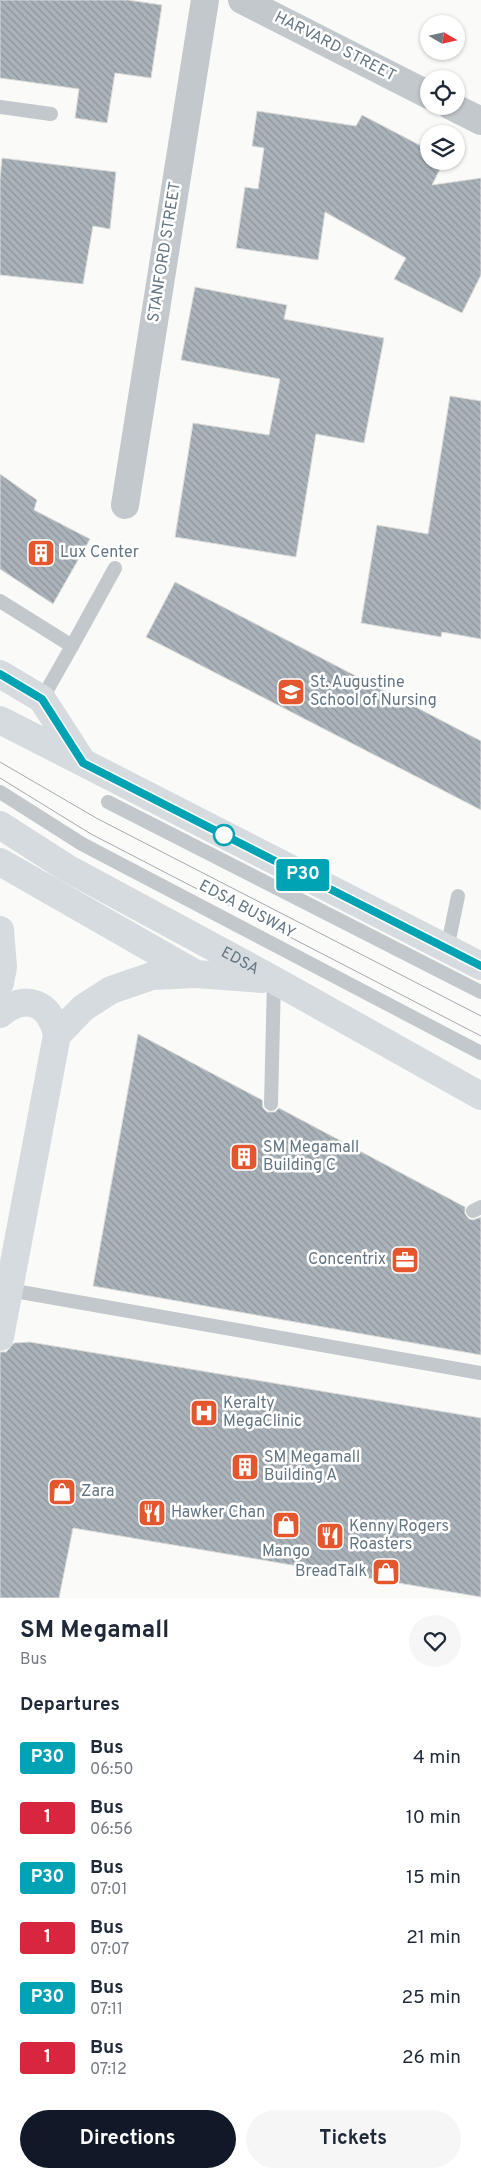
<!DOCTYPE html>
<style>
:root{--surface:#fff;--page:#f6f6f7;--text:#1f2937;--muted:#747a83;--accent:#111827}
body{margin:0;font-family:Overpass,sans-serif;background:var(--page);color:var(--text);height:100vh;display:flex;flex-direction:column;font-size:19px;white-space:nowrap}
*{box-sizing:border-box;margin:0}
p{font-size:16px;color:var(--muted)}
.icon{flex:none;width:28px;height:28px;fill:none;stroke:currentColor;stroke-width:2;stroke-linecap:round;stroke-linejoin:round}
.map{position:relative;height:1598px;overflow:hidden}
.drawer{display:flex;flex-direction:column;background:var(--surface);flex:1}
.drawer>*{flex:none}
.badge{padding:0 10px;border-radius:4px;font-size:18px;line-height:32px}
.needle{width:32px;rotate:99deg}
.buttons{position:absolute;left:420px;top:15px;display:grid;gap:10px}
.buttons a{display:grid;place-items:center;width:45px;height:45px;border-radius:50%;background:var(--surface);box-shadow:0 1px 4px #0004;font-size:25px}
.map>.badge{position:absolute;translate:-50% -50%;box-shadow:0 0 0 2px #fff}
h2{padding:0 20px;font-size:19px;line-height:45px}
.round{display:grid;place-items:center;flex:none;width:52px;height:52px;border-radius:26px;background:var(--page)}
.headline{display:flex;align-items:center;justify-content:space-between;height:85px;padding:0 20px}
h1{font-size:24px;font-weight:700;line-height:38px}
.primary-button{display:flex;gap:10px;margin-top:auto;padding:10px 20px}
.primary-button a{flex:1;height:58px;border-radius:30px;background:var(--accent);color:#fff;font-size:20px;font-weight:700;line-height:58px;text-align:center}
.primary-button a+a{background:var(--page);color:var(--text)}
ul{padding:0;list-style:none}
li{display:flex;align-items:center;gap:15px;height:60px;padding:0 20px}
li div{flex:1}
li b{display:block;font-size:19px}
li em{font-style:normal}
li .badge{min-width:55px;font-weight:700;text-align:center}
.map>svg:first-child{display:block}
.building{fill:url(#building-back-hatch);stroke:#dcdcda}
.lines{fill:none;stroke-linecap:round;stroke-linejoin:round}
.service{stroke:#c3c8cc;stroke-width:14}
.minor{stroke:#c3c8cc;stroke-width:28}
.secondary{stroke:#d6dbdf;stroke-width:28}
.trunk{stroke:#d6dbdf;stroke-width:28}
.tram{stroke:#a2aab0;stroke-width:1}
.line-casing{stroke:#fff;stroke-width:11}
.line{stroke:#00a3b4;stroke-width:8}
.stop-dot{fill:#fff;stroke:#00a3b4;stroke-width:2.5}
.labels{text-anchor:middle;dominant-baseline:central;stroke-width:5;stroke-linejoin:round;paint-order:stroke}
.street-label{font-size:16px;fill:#657683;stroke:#fff}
.poi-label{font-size:16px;fill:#657683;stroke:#fff;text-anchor:start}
</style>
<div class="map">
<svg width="481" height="1598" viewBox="0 0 481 1598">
<defs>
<pattern id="building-back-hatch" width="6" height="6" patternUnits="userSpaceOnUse" patternTransform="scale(1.25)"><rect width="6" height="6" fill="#aab3b9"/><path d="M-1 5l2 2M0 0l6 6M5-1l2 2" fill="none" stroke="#8e969c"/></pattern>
</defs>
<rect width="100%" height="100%" fill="#fafaf8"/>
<g class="building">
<polygon points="0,0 128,0 162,5 151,78 115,73 107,123 75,118 79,89 0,78"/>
<polygon points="257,111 356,126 362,115 429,150 429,161 444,161 432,185 481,178 481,275 462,313 394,279 406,258 325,212 318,260 236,248 245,187 258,189 264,148 252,146"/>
<polygon points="2,158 116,172 110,229 93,226 83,284 0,275 0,179"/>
<polygon points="195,287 287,305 284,319 384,338 364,443 316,434 296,557 175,537 193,423 269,435 280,379 181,360"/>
<polygon points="450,396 481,401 481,639 442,632 441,637 361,623 377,525 428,534"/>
<polygon points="0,474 37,500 34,510 90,539 53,604 0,569"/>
<polygon points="175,582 481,741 481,810 146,637"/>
<polygon points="138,1034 262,1100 263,1108 267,1112 275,1112 279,1108 465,1207 465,1214 469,1219 473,1220 481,1217 481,1355 93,1286"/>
<polygon points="30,1342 481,1418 481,1597 73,1528 59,1598 0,1598 0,1352 6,1352 14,1343"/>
</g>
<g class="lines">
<g class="service">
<polyline points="0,107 51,114"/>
<polyline points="0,601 72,646 42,699"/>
<polyline points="72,646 115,568"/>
<polyline points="0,792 82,844 481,1053"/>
<polyline points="108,802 481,992"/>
<polyline points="447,949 458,896"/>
<polyline points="271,1104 274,980"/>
<polyline points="473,1211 481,1207"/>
<polyline points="9,1290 481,1373"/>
</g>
<g class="minor">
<polyline points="242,0 429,95"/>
<polyline points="451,106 481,121"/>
<polyline points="125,505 205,0"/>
</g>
<g class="secondary">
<polyline points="0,930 3,967 0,983"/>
<path d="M 0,1014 C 26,992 50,1003 57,1035"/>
<polyline points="0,1337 57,1035 83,1008 111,990 152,976 196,974"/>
</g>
<g class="trunk">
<polyline points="0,674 42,699 82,761"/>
<polyline points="0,720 481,966"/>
<path id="s1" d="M 0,825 L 67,868 L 274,980 L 481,1096"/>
<polyline points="0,862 196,974 262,979"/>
</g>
<g class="tram">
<polyline points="0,762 98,819 481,1016"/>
<polyline points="0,778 91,834 481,1036"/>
</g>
</g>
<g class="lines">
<defs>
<polyline id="line" points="0,674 42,699 83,763 481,966"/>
</defs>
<use href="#line" class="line-casing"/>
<use href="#line" class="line"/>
</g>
<defs>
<symbol id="building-square" viewBox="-11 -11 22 22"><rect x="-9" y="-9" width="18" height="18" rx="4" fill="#e4572e" stroke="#fff"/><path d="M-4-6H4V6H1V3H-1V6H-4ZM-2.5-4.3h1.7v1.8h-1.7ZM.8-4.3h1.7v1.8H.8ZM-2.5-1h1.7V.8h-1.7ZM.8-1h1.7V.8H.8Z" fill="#fff"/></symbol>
<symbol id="university-square" viewBox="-11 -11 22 22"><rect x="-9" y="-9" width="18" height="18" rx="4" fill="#e4572e" stroke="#fff"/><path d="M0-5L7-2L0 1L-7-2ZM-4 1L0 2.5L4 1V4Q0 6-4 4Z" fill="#fff"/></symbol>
<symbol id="office-square" viewBox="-11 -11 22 22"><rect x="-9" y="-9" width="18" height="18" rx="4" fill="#e4572e" stroke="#fff"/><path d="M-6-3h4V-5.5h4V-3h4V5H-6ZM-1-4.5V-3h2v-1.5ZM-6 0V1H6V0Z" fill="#fff"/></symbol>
<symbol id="hospital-square" viewBox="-11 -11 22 22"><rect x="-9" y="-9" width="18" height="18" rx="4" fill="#e4572e" stroke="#fff"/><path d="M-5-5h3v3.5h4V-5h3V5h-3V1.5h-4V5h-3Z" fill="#fff"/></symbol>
<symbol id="shop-square" viewBox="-11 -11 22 22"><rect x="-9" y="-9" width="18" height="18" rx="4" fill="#e4572e" stroke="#fff"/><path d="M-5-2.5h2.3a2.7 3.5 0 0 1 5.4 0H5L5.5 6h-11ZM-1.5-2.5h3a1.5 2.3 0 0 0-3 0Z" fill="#fff"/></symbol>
<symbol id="restaurant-square" viewBox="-11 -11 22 22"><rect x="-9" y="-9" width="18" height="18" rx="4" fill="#e4572e" stroke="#fff"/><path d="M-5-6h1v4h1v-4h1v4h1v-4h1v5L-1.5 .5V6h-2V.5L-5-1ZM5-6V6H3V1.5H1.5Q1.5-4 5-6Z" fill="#fff"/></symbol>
</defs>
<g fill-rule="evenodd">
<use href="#building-square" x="25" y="537" width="32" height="32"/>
<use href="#university-square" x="275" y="676" width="32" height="32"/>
<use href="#building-square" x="228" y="1141" width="32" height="32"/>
<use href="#office-square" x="389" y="1244" width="32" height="32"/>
<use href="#hospital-square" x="188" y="1397" width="32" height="32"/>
<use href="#building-square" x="229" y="1451" width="32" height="32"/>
<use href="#shop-square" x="46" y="1476" width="32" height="32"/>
<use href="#restaurant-square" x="136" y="1497" width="32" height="32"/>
<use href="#shop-square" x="270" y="1509" width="32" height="32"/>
<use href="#restaurant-square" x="314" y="1520" width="32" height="32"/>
<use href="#shop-square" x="370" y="1556" width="32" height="32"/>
</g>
<circle class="stop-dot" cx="224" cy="835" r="10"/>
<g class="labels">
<g class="street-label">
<text transform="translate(335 47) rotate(27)">HARVARD STREET</text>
<text transform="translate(165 252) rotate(-81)">STANFORD STREET</text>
<text transform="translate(247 910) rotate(28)">EDSA BUSWAY</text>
<text stroke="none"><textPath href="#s1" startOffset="276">EDSA</textPath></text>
</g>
<g class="poi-label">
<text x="60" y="553">Lux Center</text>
<text x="310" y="683">St. Augustine<tspan x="310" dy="18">School of Nursing</tspan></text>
<text x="263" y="1148">SM Megamall<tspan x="263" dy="18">Building C</tspan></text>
<text x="386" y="1260" text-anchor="end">Concentrix</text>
<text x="223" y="1404">Keralty<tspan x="223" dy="18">MegaClinic</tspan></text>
<text x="264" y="1458">SM Megamall<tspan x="264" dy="18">Building A</tspan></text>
<text x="81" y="1492">Zara</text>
<text x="171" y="1513">Hawker Chan</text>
<text x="349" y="1527">Kenny Rogers<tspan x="349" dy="18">Roasters</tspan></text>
<text x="286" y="1552" text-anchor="middle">Mango</text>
<text x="367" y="1572" text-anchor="end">BreadTalk</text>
</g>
</g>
</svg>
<div class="buttons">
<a><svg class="needle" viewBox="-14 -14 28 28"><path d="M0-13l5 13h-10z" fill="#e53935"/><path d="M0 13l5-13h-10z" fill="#747a83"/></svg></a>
<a><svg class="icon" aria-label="locate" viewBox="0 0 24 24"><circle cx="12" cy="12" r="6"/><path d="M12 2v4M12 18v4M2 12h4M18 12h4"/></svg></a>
<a><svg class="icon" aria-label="layers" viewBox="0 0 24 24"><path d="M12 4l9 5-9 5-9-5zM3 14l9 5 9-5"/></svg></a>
</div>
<b class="badge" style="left:303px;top:875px;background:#00a3b4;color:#fff">P30</b>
</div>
<section class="drawer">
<div class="headline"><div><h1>SM Megamall</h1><p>Bus</p></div><a class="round"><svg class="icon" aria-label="heart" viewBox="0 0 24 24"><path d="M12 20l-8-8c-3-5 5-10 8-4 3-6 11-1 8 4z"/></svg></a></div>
<h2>Departures</h2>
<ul>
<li><span class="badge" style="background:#00a3b4;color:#fff">P30</span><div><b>Bus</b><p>06:50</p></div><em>4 min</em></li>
<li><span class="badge" style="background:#d7263d;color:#fff">1</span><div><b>Bus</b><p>06:56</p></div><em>10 min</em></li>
<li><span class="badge" style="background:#00a3b4;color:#fff">P30</span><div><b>Bus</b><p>07:01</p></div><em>15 min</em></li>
<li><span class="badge" style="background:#d7263d;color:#fff">1</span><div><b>Bus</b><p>07:07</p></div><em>21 min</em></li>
<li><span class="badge" style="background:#00a3b4;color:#fff">P30</span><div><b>Bus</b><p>07:11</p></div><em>25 min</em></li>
<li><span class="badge" style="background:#d7263d;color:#fff">1</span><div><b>Bus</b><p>07:12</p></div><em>26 min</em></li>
</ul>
<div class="primary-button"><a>Directions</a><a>Tickets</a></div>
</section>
